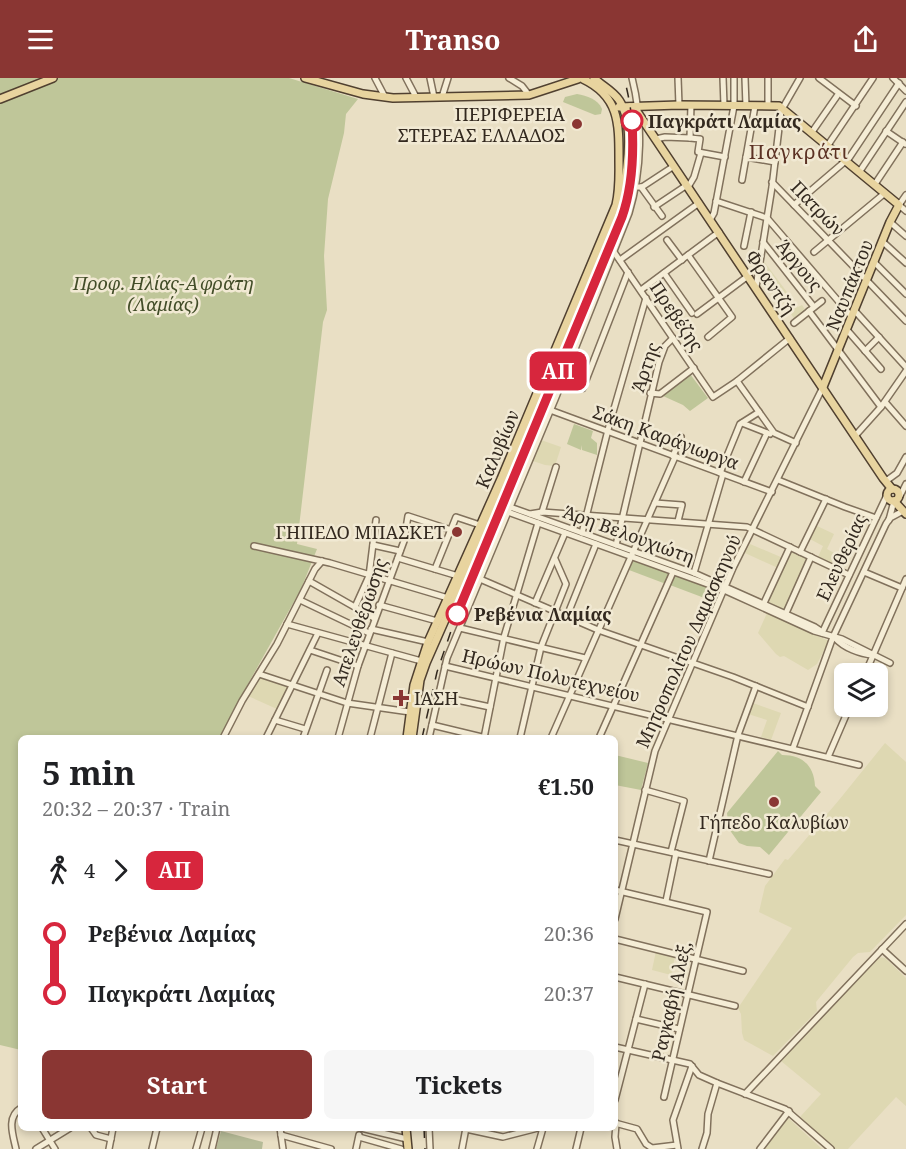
<!DOCTYPE html>
<meta charset="utf-8">
<style>
:root{--surface:#fff;--page:#f6f6f6;--text:#202124;--muted:#757577;--accent:#8a3633}
body{margin:0;font-family:"Noto Serif",serif;background:var(--page);color:var(--text);height:100vh;display:flex;flex-direction:column;font-size:22px;white-space:nowrap}
*{box-sizing:border-box;margin:0}
p{font-size:20px;color:var(--muted)}
.icon{flex:none;width:33px;height:33px;fill:none;stroke:currentColor;stroke-width:2;stroke-linecap:round;stroke-linejoin:round}
.map{position:relative;flex:1;overflow:hidden}
.side{position:absolute;left:18px;top:657px;width:600px;height:396px;display:flex;flex-direction:column;background:var(--surface);border-radius:9px;box-shadow:0 3px 9px #0003}
.side>*{flex:none}
.badge{padding:0 12px;border-radius:9px;font-size:21px;line-height:39px}
.controls{position:absolute;left:834px;top:585px;display:grid;gap:12px}
.controls a{display:grid;place-items:center;width:54px;height:54px;border-radius:9px;background:var(--surface);box-shadow:0 3px 9px #0003;font-size:30px}
.map>.badge{position:absolute;translate:-50% -50%;box-shadow:0 0 0 3px #fff}
.legs{display:flex;align-items:center;gap:9px;height:66px;padding:0 24px;font-size:20px}
.legs p{margin-inline-start:auto}
.headline{display:flex;align-items:center;justify-content:space-between;height:102px;padding:0 24px}
h1{font-size:33px;font-weight:700;line-height:45px}
.button{display:flex;gap:12px;margin-top:auto;padding:12px 24px}
.button a{flex:1;height:69px;border-radius:9px;background:var(--accent);color:#fff;font-size:24px;font-weight:700;line-height:69px;text-align:center}
.button a+a{background:var(--page);color:var(--text)}
ul{padding:0 24px;list-style:none}
li{display:flex;align-items:center;gap:21px;height:60px;font-size:22px}
li i{display:grid;place-items:center;width:9px;height:100%;margin:0 8px;background:currentColor}
li i::after{content:'';width:15px;height:15px;margin:-8px;border:4px solid;border-radius:50%;background:var(--surface)}
li p{margin-inline-start:auto}
li:first-child i{background:linear-gradient(#0000 50%,currentColor 0)}
li:last-child i{background:linear-gradient(currentColor 50%,#0000 0)}
header{display:flex;justify-content:space-between;align-items:center;height:78px;padding:0 24px;background:var(--accent);color:#fff;font-size:27px;font-weight:700}
.map>svg:first-child{display:block}
.farmland{fill:#ded8b2}
.green{fill:#bfc699}
.cemetery{fill:#b6bb97}
.lines{fill:none;stroke-linecap:round;stroke-linejoin:round}
.minor-casing{stroke:#81715c;stroke-width:8}
.major-casing{stroke:#504030;stroke-width:10}
.minor{stroke:#f5edd6;stroke-width:5}
.major{stroke:#e8d49f;stroke-width:7}
.rail{stroke:#33291f;stroke-width:1.5;stroke-dasharray:10 10;stroke-linecap:butt}
.line-1-casing{stroke:#fff;stroke-width:14}
.line-1{stroke:#d7263d;stroke-width:9}
.stop-1-dot{fill:#fff;stroke:#d7263d;stroke-width:3}
.poi-dot{fill:#8a3633;stroke:#f1e9d3;stroke-width:2}
.labels{text-anchor:middle;dominant-baseline:central;stroke-width:5;stroke-linejoin:round;paint-order:stroke}
.poi-label{font-size:18px;fill:#33291f;stroke:#f1e9d3;text-anchor:end}
.stop-label{font-size:18px;font-weight:bold;fill:#33291f;stroke:#f1e9d3;text-anchor:start}
.street-label{font-size:18px;fill:#33291f;stroke:#f1e9d3}
.park-label{font-size:18px;font-style:italic;fill:#424d28;stroke:#f1e9d3}
.neighbourhood-label{font-size:20px;letter-spacing:1.5px;fill:#5b3123;stroke:#f1e9d3}
</style>
<header><svg class="icon" aria-label="menu" viewBox="0 0 24 24"><path d="M4 6h16M4 12h16M4 18h16"/></svg>Transo<svg class="icon" aria-label="share" viewBox="0 0 24 24"><path d="M12 15V3M7 8l5-5 5 5M5 13v7h14v-7"/></svg></header>
<div class="map">
<svg width="906" height="1071" viewBox="0 0 906 1071">
<rect width="100%" height="100%" fill="#e9dfc4"/>
<g class="farmland">
<polygon points="763,182 798,229 802,227 806,233 795,242 762,193"/>
<polygon points="541,362 561,369 555,388 545,387 533,383"/>
<polygon points="815,447 834,456 827,471 836,476 831,486 818,479 823,468 808,460"/>
<polygon points="750,466 783,480 778,490 745,475"/>
<polygon points="790,472 808,480 786,532 767,524"/>
<polygon points="767,535 829,563 817,586 808,592 784,578 780,579 776,576 758,555"/>
<polygon points="261,599 289,608 277,631 248,618"/>
<polygon points="753,625 781,635 771,662 761,659 767,642 748,636"/>
<polygon points="885,665 906,684 906,837 870,874 858,875 853,879 816,924 817,933 773,978 744,962 742,955 741,936 738,930 792,850 759,834 765,808 785,781 788,782 839,722"/>
<polygon points="656,873 675,878 671,897 652,892"/>
<polygon points="879,879 885,880 906,900 906,1028 896,1019 848,1071 834,1071 800,1039 821,1016 781,983"/>
<polygon points="787,1039 822,1071 763,1071"/>
</g>
<g class="green">
<polygon points="0,0 289,0 358,21 346,36 344,55 328,121 324,178 327,232 323,244 297,466 317,471 301,511 234,631 220,660 21,660 21,972 0,967"/>
<path d="M 577,16 C 587,18 598,21 602,31 L 601,36 L 595,37 L 563,24 L 565,19 Z"/>
<polygon points="690,296 708,320 690,333 683,327 663,318"/>
<polygon points="574,346 593,353 591,360 597,365 597,377 582,372 581,367 581,372 567,366"/>
<polygon points="633,482 670,495 666,506 629,492"/>
<polygon points="674,497 719,513 715,524 670,507"/>
<path d="M 778,673 L 782,677 C 803,677 814,688 815,708 L 821,714 L 769,777 L 760,769 L 747,768 L 739,765 L 729,751 L 727,735 Z"/>
<polygon points="615,677 648,685 641,712 615,707"/>
</g>
<polygon class="cemetery" points="221,1053 263,1064 262,1071 216,1071"/>
<g class="lines">
<defs>
<g id="minor">
<polyline points="375,0 385,19"/>
<polyline points="406,0 416,19"/>
<polyline points="430,0 434,19"/>
<polyline points="509,0 522,8 529,17"/>
<polyline points="678,0 679,27"/>
<polyline points="723,0 724,27"/>
<polyline points="745,0 746,28"/>
<polyline points="819,0 856,28"/>
<polyline points="893,0 906,13"/>
<polyline points="442,19 448,0"/>
<polyline points="768,28 768,0"/>
<polyline points="886,53 905,66"/>
<polyline points="812,54 837,18"/>
<polyline points="690,60 700,61 698,74 725,79"/>
<polyline points="656,61 665,59 690,60 691,27"/>
<polyline points="828,67 873,0"/>
<polyline points="746,79 775,84"/>
<polyline points="860,93 906,24"/>
<polyline points="742,102 755,28"/>
<polyline points="772,104 906,243"/>
<polyline points="875,106 903,64"/>
<polyline points="636,109 642,109 674,88"/>
<polyline points="641,109 662,138"/>
<polyline points="688,109 694,99 701,75"/>
<polyline points="906,117 899,127 906,133"/>
<polyline points="716,123 767,140 852,239"/>
<polyline points="794,127 849,80 899,5"/>
<polyline points="654,129 687,107"/>
<polyline points="710,142 714,135 734,28 734,0"/>
<polyline points="890,144 906,158"/>
<polyline points="667,162 682,182"/>
<polyline points="763,164 814,229"/>
<polyline points="883,164 906,185"/>
<polyline points="744,168 751,134"/>
<polyline points="614,174 713,319 737,303 790,260"/>
<polyline points="814,174 885,115"/>
<polyline points="688,177 732,239 708,259"/>
<polyline points="620,182 699,125"/>
<polyline points="875,185 906,216"/>
<polyline points="664,195 692,235"/>
<polyline points="756,209 772,109 781,33 800,0"/>
<polyline points="641,212 719,154"/>
<polyline points="809,233 881,329"/>
<polyline points="855,233 906,289"/>
<polyline points="697,236 748,198"/>
<polyline points="794,245 822,223"/>
<polyline points="847,252 881,291"/>
<polyline points="865,273 879,259"/>
<polyline points="737,303 774,355 796,365"/>
<polyline points="583,310 628,194"/>
<polyline points="650,315 660,316 694,290"/>
<polyline points="885,324 906,348"/>
<polyline points="550,332 772,414"/>
<polyline points="742,345 770,356"/>
<polyline points="855,358 881,329 906,293"/>
<polyline points="673,378 681,359"/>
<polyline points="720,395 740,346 759,334"/>
<polyline points="778,402 845,429 876,440"/>
<polyline points="886,403 897,395 906,379"/>
<polyline points="744,404 767,355"/>
<polyline points="900,418 906,406"/>
<polyline points="655,425 682,427 678,443"/>
<polyline points="510,429 694,495 815,549 821,553"/>
<polyline points="508,434 724,512 814,553 842,561 890,585"/>
<polyline points="542,434 556,389"/>
<polyline points="530,436 542,434 747,449 849,497"/>
<polyline points="889,442 894,423"/>
<polyline points="582,455 609,348 646,220"/>
<polyline points="373,467 400,473"/>
<polyline points="616,467 659,284 665,268 673,260"/>
<polyline points="254,468 330,485 448,520"/>
<polyline points="800,474 826,421"/>
<polyline points="398,480 458,498"/>
<polyline points="435,491 456,439 480,447"/>
<polyline points="864,494 902,510"/>
<polyline points="694,495 723,396"/>
<polyline points="480,501 598,552 733,599 808,629"/>
<polyline points="309,503 374,540"/>
<polyline points="300,522 369,555"/>
<polyline points="535,525 565,455"/>
<polyline points="764,525 790,469"/>
<polyline points="379,527 437,543"/>
<polyline points="355,529 369,498 376,442"/>
<polyline points="786,535 811,479"/>
<polyline points="567,538 596,466"/>
<polyline points="287,546 425,584"/>
<polyline points="460,550 585,580"/>
<polyline points="371,551 428,564"/>
<polyline points="822,555 887,417"/>
<path d="M 835,560 C 844,570 860,576 873,577"/>
<polyline points="310,572 358,588"/>
<polyline points="445,588 859,687"/>
<polyline points="259,596 347,625 410,634"/>
<polyline points="865,596 906,501"/>
<polyline points="438,618 490,629"/>
<polyline points="275,642 305,651"/>
<polyline points="432,647 486,660"/>
<polyline points="223,660 242,623 277,566 315,491 322,483"/>
<polyline points="266,660 318,555"/>
<polyline points="303,660 327,592"/>
<polyline points="338,660 358,588 404,463 408,438 451,452"/>
<polyline points="370,660 392,575"/>
<path d="M 429,660 L 447,580 L 556,319 L 629,135 C 642,92 643,43 632,0"/>
<polyline points="484,660 504,559 538,445"/>
<polyline points="520,660 541,569 566,506 555,481"/>
<polyline points="551,660 675,379"/>
<polyline points="599,660 673,494"/>
<polyline points="793,670 833,559 886,446 890,440 903,433"/>
<polyline points="828,679 850,628"/>
<polyline points="645,712 684,723 671,774"/>
<polyline points="615,762 769,796"/>
<polyline points="709,783 738,657 756,608"/>
<polyline points="615,812 707,834 664,1019"/>
<polyline points="666,823 676,775"/>
<polyline points="615,841 655,673 733,490 823,309"/>
<polyline points="615,861 743,893"/>
<polyline points="882,871 906,893"/>
<polyline points="615,899 735,928"/>
<polyline points="636,941 679,951"/>
<polyline points="615,969 690,986 699,997 717,1005 785,1031 831,1071"/>
<polyline points="745,1016 906,846"/>
<polyline points="615,1022 645,906"/>
<polyline points="615,1045 637,1051 646,1066 652,1070 677,1067"/>
<polyline points="616,1045 615,1059 617,1071"/>
<polyline points="42,1050 55,1071"/>
<polyline points="91,1050 96,1057 111,1061"/>
<polyline points="280,1050 283,1071"/>
<polyline points="361,1050 407,1061"/>
<polyline points="429,1050 430,1071"/>
<polyline points="466,1051 503,1059 538,1050"/>
<polyline points="281,1057 331,1071"/>
<polyline points="359,1059 401,1071"/>
<path d="M 16,1071 C 13,1057 6,1039 21,1030"/>
<polyline points="36,1071 70,1050"/>
<polyline points="109,1071 113,1050"/>
<polyline points="152,1071 157,1050"/>
<polyline points="196,1071 202,1050"/>
<polyline points="212,1071 217,1050"/>
<polyline points="356,1071 359,1057"/>
<polyline points="462,1071 466,1050"/>
<polyline points="537,1071 543,1050"/>
<polyline points="576,1071 581,1050"/>
<polyline points="678,1071 673,1042 692,988"/>
<polyline points="702,1071 707,1055 708,1036 717,1005"/>
<polyline points="760,1071 789,1033"/>
</g>
<g id="major">
<polyline points="305,0 363,16 393,20 529,17 578,1"/>
<polyline points="0,21 53,0"/>
<polyline points="619,29 679,27 779,28 899,127 890,144 823,309"/>
<polyline points="630,29 638,35 883,400 892,411"/>
<circle cx="893" cy="417" r="6"/>
<polyline points="894,423 906,436"/>
<path d="M 407,660 L 414,607 L 428,564 L 501,401 L 616,127 C 620,111 619,96 619,80 C 619,45 619,18 583,1"/>
<path d="M 412,660 L 420,602 L 426,585 L 507,401 L 609,159 C 622,126 640,54 619,22 C 612,12 602,8 594,0"/>
<polyline points="406,1050 408,1071"/>
</g>
</defs>
<use href="#minor" class="minor-casing"/>
<use href="#major" class="major-casing"/>
<use href="#minor" class="minor"/>
<use href="#major" class="major"/>
<g class="rail">
<path d="M 422,660 L 437,594 L 451,553 L 625,132 C 636,89 636,43 624,0"/>
<polyline points="424,1050 425,1071"/>
</g>
</g>
<g class="lines">
<defs>
<path id="line-1" d="M 457,536 L 622,139 C 633,108 634,76 632,43"/>
</defs>
<use href="#line-1" class="line-1-casing"/>
<use href="#line-1" class="line-1"/>
</g>
<g class="stop-1-dot">
<circle cx="632" cy="43" r="10"/>
<circle cx="457" cy="536" r="10"/>
</g>
<g class="poi-dot">
<circle cx="577" cy="46" r="6"/>
<circle cx="457" cy="454" r="6"/>
<path d="M398 611h6v6h6v6h-6v6h-6v-6h-6v-6h6z"/>
<circle cx="774" cy="724" r="6"/>
</g>
<g class="labels">
<g class="poi-label">
<text x="565" y="36">ΠΕΡΙΦΕΡΕΙΑ<tspan x="565" dy="21">ΣΤΕΡΕΑΣ ΕΛΛΑΔΟΣ</tspan></text>
<text x="445" y="454">ΓΗΠΕΔΟ ΜΠΑΣΚΕΤ</text>
<text x="414" y="620" text-anchor="start">ΙΑΣΗ</text>
<text x="774" y="744" text-anchor="middle">Γήπεδο Καλυβίων</text>
</g>
<g class="stop-label">
<text x="648" y="43">Παγκράτι Λαμίας</text>
<text x="474" y="536">Ρεβένια Λαμίας</text>
</g>
<g class="street-label">
<text transform="translate(818 130) rotate(46)">Πατρών</text>
<text transform="translate(800 187) rotate(51)">Άργους</text>
<text transform="translate(771 204) rotate(56)">Φραντζή</text>
<text transform="translate(849 207) rotate(-68)">Ναυπάκτου</text>
<text transform="translate(677 238) rotate(56)">Πρεβέζης</text>
<text transform="translate(645 289) rotate(-71)">Άρτης</text>
<text transform="translate(666 359) rotate(20)">Σάκη Καράγιωργα</text>
<text transform="translate(497 371) rotate(-67)">Καλυβίων</text>
<text transform="translate(629 456) rotate(20)">Άρη Βελουχιώτη</text>
<text transform="translate(841 479) rotate(-65)">Ελευθερίας</text>
<text transform="translate(359 544) rotate(-71)">Απελευθέρωσης</text>
<text transform="translate(688 563) rotate(-66)">Μητροπολίτου Δαμασκηνού</text>
<text transform="translate(551 597) rotate(13)">Ηρώων Πολυτεχνείου</text>
<text transform="translate(671 923) rotate(-77)">Ραγκαβή Αλεξ,</text>
</g>
<g class="park-label">
<text x="163" y="205">Προφ. Ηλίας-Αφράτη<tspan x="163" dy="21">(Λαμίας)</tspan></text>
</g>
<g class="neighbourhood-label">
<text x="799" y="73">Παγκράτι</text>
</g>
</g>
</svg>
<div class="controls">
<a><svg class="icon" aria-label="layers" viewBox="0 0 24 24"><path d="M12 4l9 5-9 5-9-5zM3 14l9 5 9-5"/></svg></a>
</div>
<b class="badge" style="left:558px;top:293px;background:#d7263d;color:#fff">ΑΠ</b>
<section class="side">
<div class="headline"><div><h1>5 min</h1><p>20:32 – 20:37 · Train</p></div><b>€1.50</b></div>
<div class="legs"><svg class="icon" aria-label="walk" viewBox="0 0 24 24"><circle cx="13" cy="4" r="2"/><path d="M13 8l-2 6 4 7M11 14l-3 7M7 12l3-4h3l4 4"/></svg>4<svg class="icon" aria-label="forward" viewBox="0 0 24 24"><path d="M9 5l7 7-7 7"/></svg><b class="badge" style="background:#d7263d;color:#fff">ΑΠ</b></div>
<ul>
<li><i style="color:#d7263d"></i><b>Ρεβένια Λαμίας</b><p>20:36</p></li>
<li><i style="color:#d7263d"></i><b>Παγκράτι Λαμίας</b><p>20:37</p></li>
</ul>
<div class="button"><a>Start</a><a>Tickets</a></div>
</section>
</div>
